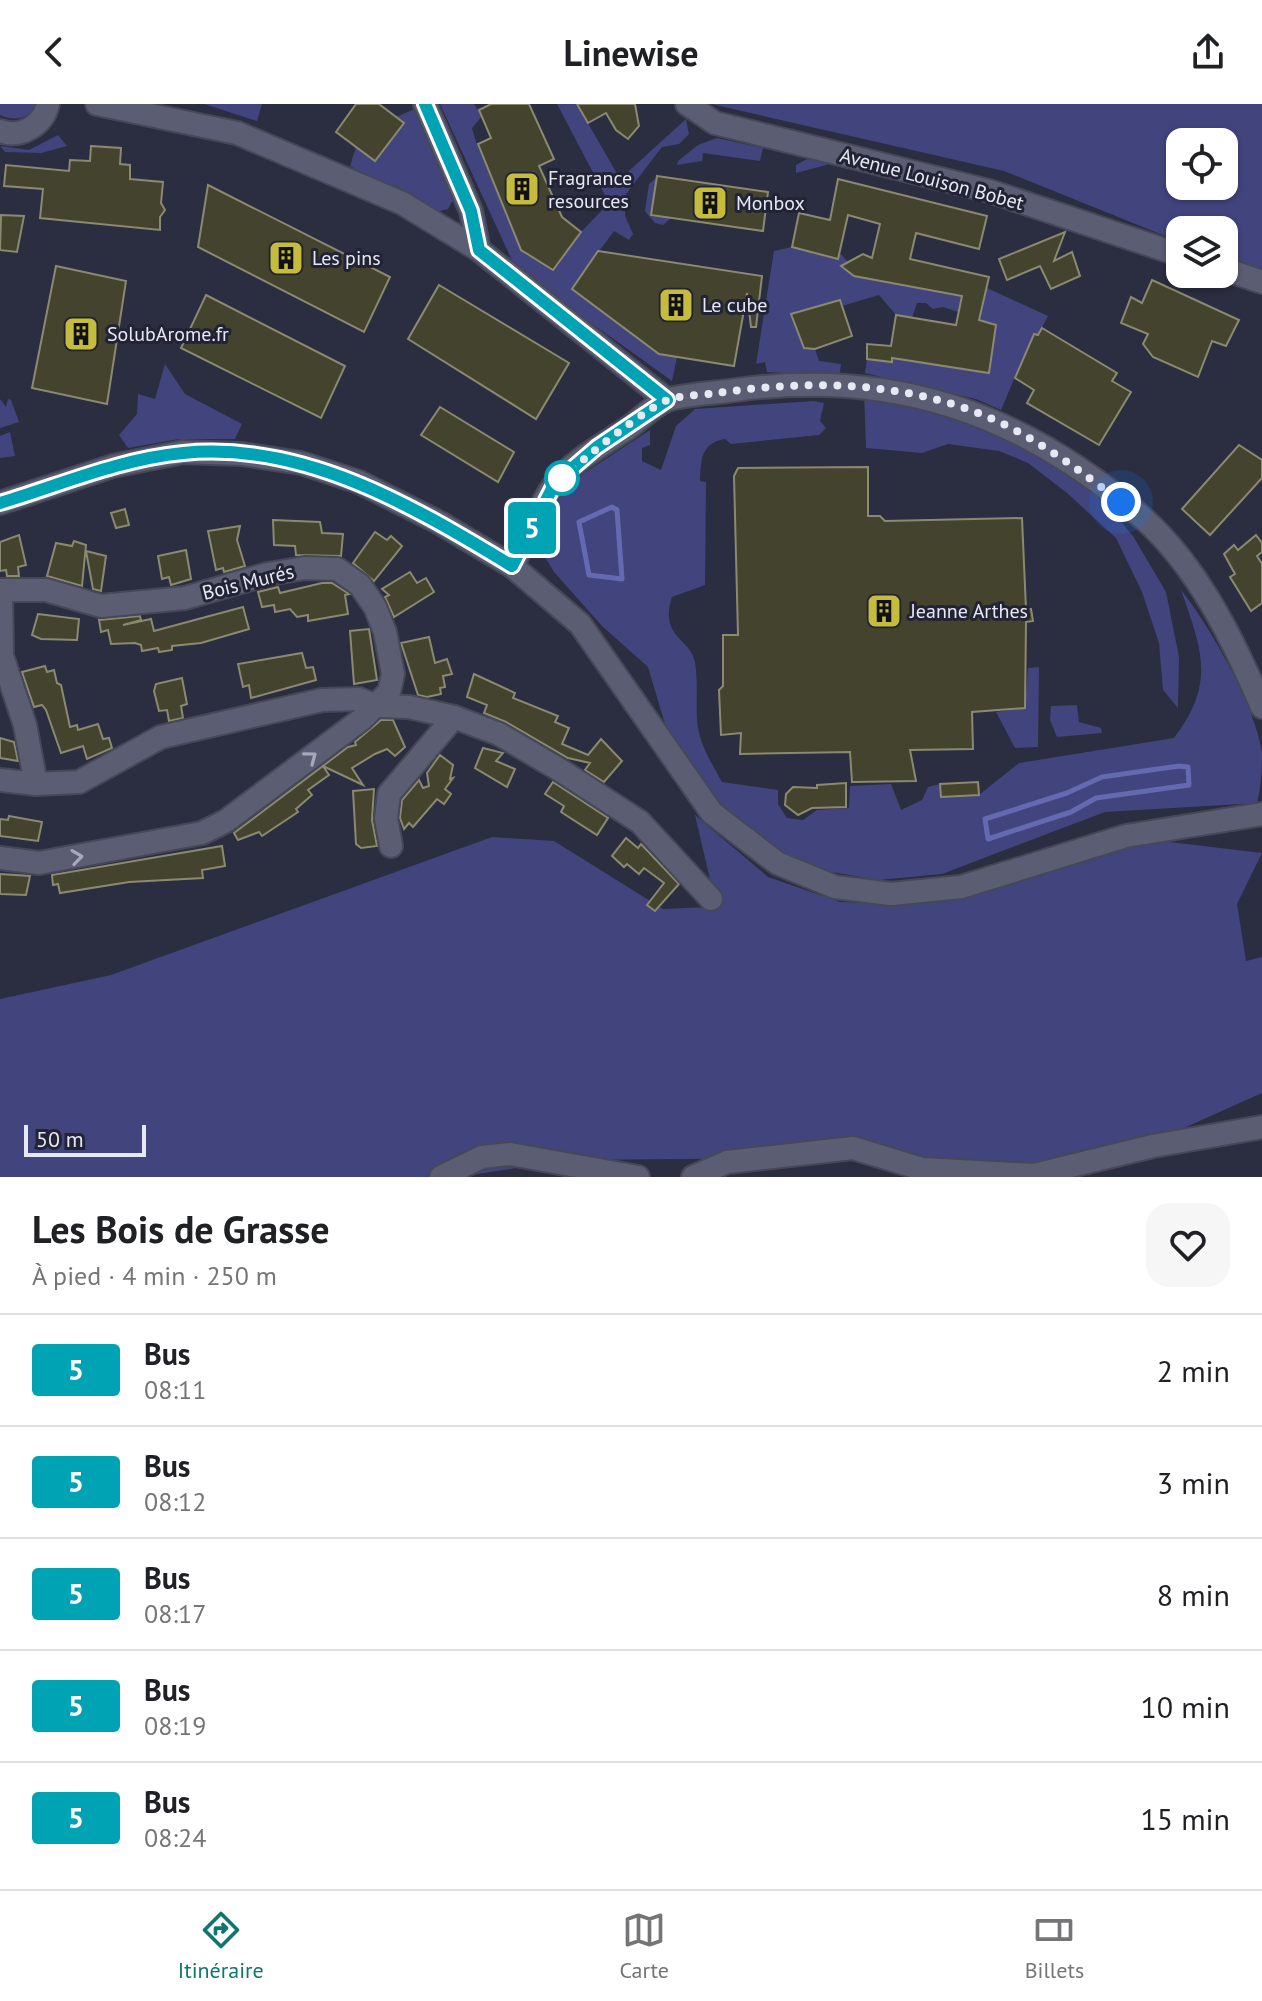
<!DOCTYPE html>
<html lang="fr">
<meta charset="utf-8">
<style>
:root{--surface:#fff;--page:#f6f6f6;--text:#202124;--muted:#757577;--line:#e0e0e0;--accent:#0f766e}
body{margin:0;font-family:"PT Sans",sans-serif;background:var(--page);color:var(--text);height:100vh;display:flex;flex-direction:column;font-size:30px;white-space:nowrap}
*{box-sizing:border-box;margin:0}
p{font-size:26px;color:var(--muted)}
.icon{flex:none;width:44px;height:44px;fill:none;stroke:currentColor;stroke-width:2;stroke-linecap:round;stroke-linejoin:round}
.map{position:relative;height:1073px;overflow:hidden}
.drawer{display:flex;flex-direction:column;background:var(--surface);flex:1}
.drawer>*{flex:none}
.badge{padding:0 16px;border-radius:6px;font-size:28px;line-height:52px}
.fabs{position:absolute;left:1166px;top:24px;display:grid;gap:16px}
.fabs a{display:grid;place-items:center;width:72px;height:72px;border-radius:16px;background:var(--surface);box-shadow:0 2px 6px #0004;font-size:40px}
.scale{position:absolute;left:24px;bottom:20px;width:122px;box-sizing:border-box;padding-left:8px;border:4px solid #e6e8f4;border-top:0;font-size:22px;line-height:28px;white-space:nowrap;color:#e6e8f4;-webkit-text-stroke:6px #222436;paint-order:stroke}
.you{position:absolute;width:40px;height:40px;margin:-20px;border:6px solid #fff;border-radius:50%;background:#1a73e8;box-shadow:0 0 0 12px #1a73e833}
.map>.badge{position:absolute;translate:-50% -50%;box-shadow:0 0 0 4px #fff}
.round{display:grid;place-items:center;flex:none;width:84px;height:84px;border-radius:24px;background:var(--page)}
.summary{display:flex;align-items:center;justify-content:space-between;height:136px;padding:0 32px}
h1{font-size:38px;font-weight:800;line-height:60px}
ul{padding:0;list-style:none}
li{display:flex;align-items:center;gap:24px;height:112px;padding:0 32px;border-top:2px solid var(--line)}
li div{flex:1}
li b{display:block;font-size:30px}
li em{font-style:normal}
li .badge{min-width:88px;font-weight:700;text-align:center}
header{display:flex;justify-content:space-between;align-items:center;height:104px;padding:0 32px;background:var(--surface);font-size:36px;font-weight:800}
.tabs{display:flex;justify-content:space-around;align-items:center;height:112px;border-top:2px solid var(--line);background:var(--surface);font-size:22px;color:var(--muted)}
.tabs a{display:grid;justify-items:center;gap:4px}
.tabs .current{color:var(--accent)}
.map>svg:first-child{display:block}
.green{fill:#42447e;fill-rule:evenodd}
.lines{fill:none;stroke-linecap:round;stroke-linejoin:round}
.stream{stroke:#6569af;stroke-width:5}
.building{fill:#44432d;stroke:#8a8971;stroke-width:2}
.minor-casing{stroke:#464858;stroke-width:26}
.minor{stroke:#5b5e73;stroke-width:22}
.oneway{stroke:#a7aaba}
.line-casing{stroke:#fff;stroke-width:18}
.line{stroke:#00a3b4;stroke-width:12}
.walk{stroke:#e6e8f4;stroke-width:8;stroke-dasharray:0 14.4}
.stop-dot{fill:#fff;stroke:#00a3b4;stroke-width:4}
.labels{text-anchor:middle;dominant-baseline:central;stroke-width:6;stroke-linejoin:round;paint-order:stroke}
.poi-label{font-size:20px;fill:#e6e8f4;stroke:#222436;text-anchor:start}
.street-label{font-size:20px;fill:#e6e8f4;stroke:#222436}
</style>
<header><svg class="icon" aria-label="back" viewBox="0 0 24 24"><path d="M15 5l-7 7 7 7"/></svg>Linewise<svg class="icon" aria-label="share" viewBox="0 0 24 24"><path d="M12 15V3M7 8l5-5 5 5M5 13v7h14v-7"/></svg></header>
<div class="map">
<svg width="1262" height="1073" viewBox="0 0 1262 1073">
<rect width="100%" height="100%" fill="#2b2d40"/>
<g class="green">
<path d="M 0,0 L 37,0 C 29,15 14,18 0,11 Z"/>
<polygon points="204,0 262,0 257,17"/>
<polygon points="440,0 474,0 482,12 472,24 476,38 521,145 553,166 581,128 609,99 557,0 577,0 620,75 686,15 689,30 679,40 662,43 626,90 625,112 633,130 629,136 614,127 572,184 659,250 677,253 672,277 516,165"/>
<path d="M 711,0 L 1262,0 L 1262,170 L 1224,155 L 1224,126 L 1180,126 L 1180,138 L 1004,67 ZM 1180,38 L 1224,38 L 1224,82 L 1180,82 Z"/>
<polygon points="417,4 457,89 448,105 428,110 350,62 356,43 376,57 404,19 396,13"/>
<polygon points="58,31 67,42 41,49 5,48 0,42 29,46"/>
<polygon points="717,34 763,44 760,57 703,49 702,57 677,61 678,57 698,41"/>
<polygon points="807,55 830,60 796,69 796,61"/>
<polygon points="657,73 671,114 663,121 655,119 645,107 649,80"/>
<polygon points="792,143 837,154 839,148 848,158 843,164 854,172 983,196 987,184 1048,212 1038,231 1033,230 1001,306 976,295 865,269 867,255 892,257 892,254 989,269 996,221 978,216 961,202 958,208 943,203 933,205 926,199 917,199 912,214 896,211 879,191 842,202 839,196 792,210 804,244 815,245 819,257 841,260 839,274 791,277 786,269 767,268 765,258 756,260 774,147"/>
<polygon points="165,260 185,290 242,320 235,335 179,335 128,344 119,331 137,310 138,290 155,295"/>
<polygon points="864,287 1008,330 1091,382 1133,432 1166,488 1179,553 1178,604 1163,586 1159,539 1142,488 1116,434 1067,389 1028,359 999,347 948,340 922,349 866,344"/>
<polygon points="0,295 6,303 8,295 11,296 19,318 0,324"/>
<path d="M 814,297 L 824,299 L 820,317 L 826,324 L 819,331 L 731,340 L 725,335 C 701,339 701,355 700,377 L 706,378 L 705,481 L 672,493 C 659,534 690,533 695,558 C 698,577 696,596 697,615 C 698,638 711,658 722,678 L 778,686 L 778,700 L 787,714 L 803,716 L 817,706 L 849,704 L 850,682 L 891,680 L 901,706 L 922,696 L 928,683 L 940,680 L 941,693 L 979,691 L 1019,659 L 1174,634 C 1216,579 1202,546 1181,486 C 1210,522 1256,603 1262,649 C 1262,666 1261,682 1257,699 L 1105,708 L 942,770 L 879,776 L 820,766 L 766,742 L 724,704 L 683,658 L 665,620 L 648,563 L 602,522 L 554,468 L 537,440 L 550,404 L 572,377 L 650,326 L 650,341 L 642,344 L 642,357 L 661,366 L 676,322 L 695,305 Z"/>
<polygon points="10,328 15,352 0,354 0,332"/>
<polygon points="1039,563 1038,643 1015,644 996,608 1025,604 1028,564"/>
<polygon points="1077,601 1079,618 1101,624 1102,629 1057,633 1050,616 1051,602"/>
<polygon points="695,711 768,773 840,798 910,800 971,789 1116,744 1153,736 1262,749 1237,800 1246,857 1262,853 1262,989 1148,1040 1052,1064 907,1053 568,1056 458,1073 0,1073 0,895 111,871 492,733 554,737 663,805 709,803 712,784"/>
</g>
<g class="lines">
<g class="stream">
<polygon points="612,403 617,406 622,475 589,471 579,418"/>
<polygon points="1179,662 1188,663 1189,681 1096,694 1071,708 988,735 985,715 1067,689 1102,673"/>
</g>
</g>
<g class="building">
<polygon points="356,0 379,0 404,19 375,57 336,28"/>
<polygon points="491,0 529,0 554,55 539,62 562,113 581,128 553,166 521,146 478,40 491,34 479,6"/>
<polygon points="577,0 635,0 639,22 628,35 616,26 606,9 588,19"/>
<polygon points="91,42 121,44 120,60 130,61 130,75 163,78 161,99 165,106 160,113 160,126 40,114 43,85 4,82 6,61 69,67 70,56 90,57"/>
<polygon points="657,72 768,88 763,127 651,111"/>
<polygon points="838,75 987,112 979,145 916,129 910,155 989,173 979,216 996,221 989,269 892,254 892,258 867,255 867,240 891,242 896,211 956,221 962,192 854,172 841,162 863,150 872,154 880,120 848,111 838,155 792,143 799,109 830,116"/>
<polygon points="208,81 390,173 364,228 198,143"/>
<polygon points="1,111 24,112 17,148 0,146"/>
<polygon points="1065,128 1054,157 1072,148 1080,172 1051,185 1040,162 1007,176 999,155"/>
<polygon points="598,147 762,172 756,223 751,223 747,189 734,262 659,250 572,185"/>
<polygon points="56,162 126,177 107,300 32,284"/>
<polygon points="1152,176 1239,216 1226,242 1212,237 1198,273 1153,253 1143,240 1148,230 1121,219 1131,193 1142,199"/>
<polygon points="439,181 569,259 536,315 408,235"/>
<polygon points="206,191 345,262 321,314 181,244"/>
<polygon points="840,196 852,232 815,245 804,244 791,210"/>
<polygon points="1042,224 1117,269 1112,277 1131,288 1099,341 1027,299 1034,286 1015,274 1034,230 1038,231"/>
<polygon points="440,303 514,348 498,378 421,331"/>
<polygon points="1239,341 1262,356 1262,374 1210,431 1182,405"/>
<polygon points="868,363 868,412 880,412 885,417 1022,414 1026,505 1031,505 1033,517 1026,518 1025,604 972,608 973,645 910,646 916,677 852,678 850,648 740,650 741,629 721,631 719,586 723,582 723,531 738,531 734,372 738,364"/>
<polygon points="125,405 129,421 116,424 111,409"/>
<polygon points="273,416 320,418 322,429 343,430 341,452 296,451 295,442 274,441"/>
<polygon points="240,422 237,436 245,462 224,468 223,464 216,466 208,427"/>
<polygon points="375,428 387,436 391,432 402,442 374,477 353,459"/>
<polygon points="19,431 26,461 18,463 19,472 7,472 6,466 0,467 0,438"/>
<polygon points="1256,431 1262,439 1262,448 1257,452 1262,460 1262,499 1251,507 1230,473 1235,470 1224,450 1234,441 1238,446"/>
<polygon points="74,437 86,441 82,482 47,472 56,439 72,442"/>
<polygon points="186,446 191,475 171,481 169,473 162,475 158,452"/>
<polygon points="86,447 106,452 101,487 93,485"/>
<polygon points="410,468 417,479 426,474 434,488 394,513 385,493 389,491 382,485"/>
<polygon points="322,479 332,479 349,490 345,491 348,510 308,517 308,511 297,513 290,505 275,508 274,501 262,503 258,488 278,483 280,489"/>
<polygon points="243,503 249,525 201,539 172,542 172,546 159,548 158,544 142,547 141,541 135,539 111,540 108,526 101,528 99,516 140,512 141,516 123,521 151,515 154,527"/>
<polygon points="38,510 79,515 77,536 41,535 32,531"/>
<polygon points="369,525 377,576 354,580 350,527"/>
<polygon points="429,533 435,559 447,555 452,570 443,572 445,583 440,584 441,590 427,593 418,591 401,539"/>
<polygon points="302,549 306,564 313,563 316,576 251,594 249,581 243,583 238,560"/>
<polygon points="45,562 47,568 54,566 57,579 61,581 70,623 77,621 78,626 98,620 103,635 109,634 112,644 87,655 83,642 61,649 46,606 42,601 34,603 22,568"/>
<polygon points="474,570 515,589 513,594 558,612 555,618 569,624 562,640 588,651 601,635 622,657 604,678 585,666 590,659 568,654 506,618 484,609 487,601 467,593"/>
<polygon points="182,574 187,600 181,602 183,614 169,617 167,606 159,607 154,587 156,580"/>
<polygon points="381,616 393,616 405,643 395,652 387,645 375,650 352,664 363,681 323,662 329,671 308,686 312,691 296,705 298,708 262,732 259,728 238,736 234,729 348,643 356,641 355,638"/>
<polygon points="0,634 14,638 18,657 0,654"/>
<polygon points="483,644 503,649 496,657 515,665 507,683 475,664"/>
<polygon points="440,651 453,661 450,675 453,674 445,685 451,690 444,700 437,695 413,723 409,719 404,725 400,714 402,696 419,676 423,684 429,682 427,669"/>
<polygon points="553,678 608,714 597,731 561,708 564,702 545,690"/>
<polygon points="978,678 979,691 941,693 940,680"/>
<polygon points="846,679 846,703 812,704 798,711 785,701 786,690 793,683 817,684 817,681"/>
<polygon points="374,685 372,716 377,742 361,744 356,740 353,687"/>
<polygon points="9,712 42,718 38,737 0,732 0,715 8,716"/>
<polygon points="626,734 638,744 641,740 679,780 655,807 647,801 664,779 644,764 639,770 627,760 624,763 612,752"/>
<polygon points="222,742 225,762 202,766 203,774 129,778 60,789 58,780 53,781 52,771"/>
<polygon points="0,770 30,772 26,791 0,790"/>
</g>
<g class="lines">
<defs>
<g id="minor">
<polyline points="97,0 237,29 402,99 479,146 667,296"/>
<polyline points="425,0 471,107 479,146"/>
<polyline points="687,0 715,19 989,87 1180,151"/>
<path d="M 0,27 C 21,35 43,21 48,0"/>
<polyline points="1224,165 1262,178"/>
<polyline points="0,399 113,362 183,348 242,350 301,359 359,378 440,419 512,462 580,520 712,709 777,759 835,783 891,790 961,783 1126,732 1262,710"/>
<path d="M 512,462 C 526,436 537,405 554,381 C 570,359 602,341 625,326 C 639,317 654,300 670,295 C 691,290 715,289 736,286 C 894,264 1024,310 1143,414 C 1198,463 1234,537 1262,603"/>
<polyline points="0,486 46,486 101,502 185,494 268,470 305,464 337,465 360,481 375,503 385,528 393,570 389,588 362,615 226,717 202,729 39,759 0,754"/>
<polyline points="1,486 2,552 25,621 36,680"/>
<polyline points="0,676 36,680 79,678 161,633 322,596 359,595 377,602 409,603 454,613 499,630 560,666 640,718 711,795"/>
<polyline points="391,742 386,714 389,690 454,613"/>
<polyline points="441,1073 482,1053 510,1050 638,1073"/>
<polyline points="693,1073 727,1058 853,1044 922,1065 1034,1071 1153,1042 1262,1023"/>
</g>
</defs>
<use href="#minor" class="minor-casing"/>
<use href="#minor" class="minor"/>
</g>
<defs><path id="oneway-chevron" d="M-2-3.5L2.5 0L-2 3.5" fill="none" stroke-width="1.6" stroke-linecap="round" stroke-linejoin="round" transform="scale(2)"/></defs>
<g class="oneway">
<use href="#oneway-chevron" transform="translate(311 653) rotate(-37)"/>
<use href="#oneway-chevron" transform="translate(77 753) rotate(-8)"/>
</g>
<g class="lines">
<defs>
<path id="line" d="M 0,399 C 60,381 120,355 183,349 C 304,337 413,402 512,462 L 555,379 L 597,343 L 667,296 L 479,146 L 471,107 L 425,0"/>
</defs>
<use href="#line" class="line-casing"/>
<use href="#line" class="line"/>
<path class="walk" d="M 562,374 C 581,357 648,302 670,295 C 685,291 703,291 718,289 C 812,275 911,277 999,318 C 1042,338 1083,369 1121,398"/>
</g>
<defs>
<symbol id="building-square" viewBox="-11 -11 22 22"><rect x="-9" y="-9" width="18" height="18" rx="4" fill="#c5bc3d" stroke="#222436"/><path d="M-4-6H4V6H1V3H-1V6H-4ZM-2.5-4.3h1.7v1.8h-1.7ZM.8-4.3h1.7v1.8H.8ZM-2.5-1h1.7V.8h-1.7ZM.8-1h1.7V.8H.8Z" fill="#111"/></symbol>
</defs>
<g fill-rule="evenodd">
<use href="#building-square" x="502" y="65" width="40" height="40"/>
<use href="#building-square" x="690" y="79" width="40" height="40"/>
<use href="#building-square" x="266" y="134" width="40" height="40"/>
<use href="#building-square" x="656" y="181" width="40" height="40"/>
<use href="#building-square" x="61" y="210" width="40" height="40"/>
<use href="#building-square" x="864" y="487" width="40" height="40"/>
</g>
<circle class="stop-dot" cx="562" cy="374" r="16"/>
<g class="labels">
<g class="poi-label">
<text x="548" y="74">Fragrance<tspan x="548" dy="23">resources</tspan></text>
<text x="736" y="99">Monbox</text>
<text x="312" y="154">Les pins</text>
<text x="702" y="201">Le cube</text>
<text x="107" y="230">SolubArome.fr</text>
<text x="910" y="507">Jeanne Arthes</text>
</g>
<g class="street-label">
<text transform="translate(932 75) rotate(15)">Avenue Louison Bobet</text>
<text transform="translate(248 478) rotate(-14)">Bois Murés</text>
</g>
</g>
</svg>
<div class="fabs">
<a><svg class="icon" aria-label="locate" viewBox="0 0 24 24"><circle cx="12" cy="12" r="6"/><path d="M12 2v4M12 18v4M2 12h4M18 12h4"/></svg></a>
<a><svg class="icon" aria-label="layers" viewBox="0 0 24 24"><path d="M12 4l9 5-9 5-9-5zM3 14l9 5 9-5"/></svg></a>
</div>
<div class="scale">50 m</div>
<div class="you" style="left:1121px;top:398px"></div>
<b class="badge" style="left:532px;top:424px;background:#00a3b4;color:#fff">5</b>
</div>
<section class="drawer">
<div class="summary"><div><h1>Les Bois de Grasse</h1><p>À pied · 4 min · 250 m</p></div><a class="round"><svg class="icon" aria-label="heart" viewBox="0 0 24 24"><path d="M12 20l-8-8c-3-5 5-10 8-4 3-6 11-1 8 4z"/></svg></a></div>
<ul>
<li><span class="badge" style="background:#00a3b4;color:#fff">5</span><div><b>Bus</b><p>08:11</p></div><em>2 min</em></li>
<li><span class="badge" style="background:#00a3b4;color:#fff">5</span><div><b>Bus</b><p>08:12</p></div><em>3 min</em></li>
<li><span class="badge" style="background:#00a3b4;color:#fff">5</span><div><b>Bus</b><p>08:17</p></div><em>8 min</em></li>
<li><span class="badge" style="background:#00a3b4;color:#fff">5</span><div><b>Bus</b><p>08:19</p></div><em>10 min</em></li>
<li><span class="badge" style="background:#00a3b4;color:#fff">5</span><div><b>Bus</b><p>08:24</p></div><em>15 min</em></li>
</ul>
</section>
<nav class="tabs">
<a class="current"><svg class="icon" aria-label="directions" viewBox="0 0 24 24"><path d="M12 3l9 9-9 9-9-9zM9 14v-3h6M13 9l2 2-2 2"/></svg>Itinéraire</a>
<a><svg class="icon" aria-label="map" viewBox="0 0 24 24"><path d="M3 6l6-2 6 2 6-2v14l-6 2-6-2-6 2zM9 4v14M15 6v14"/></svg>Carte</a>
<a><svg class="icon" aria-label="tickets" viewBox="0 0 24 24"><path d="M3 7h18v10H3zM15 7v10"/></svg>Billets</a>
</nav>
